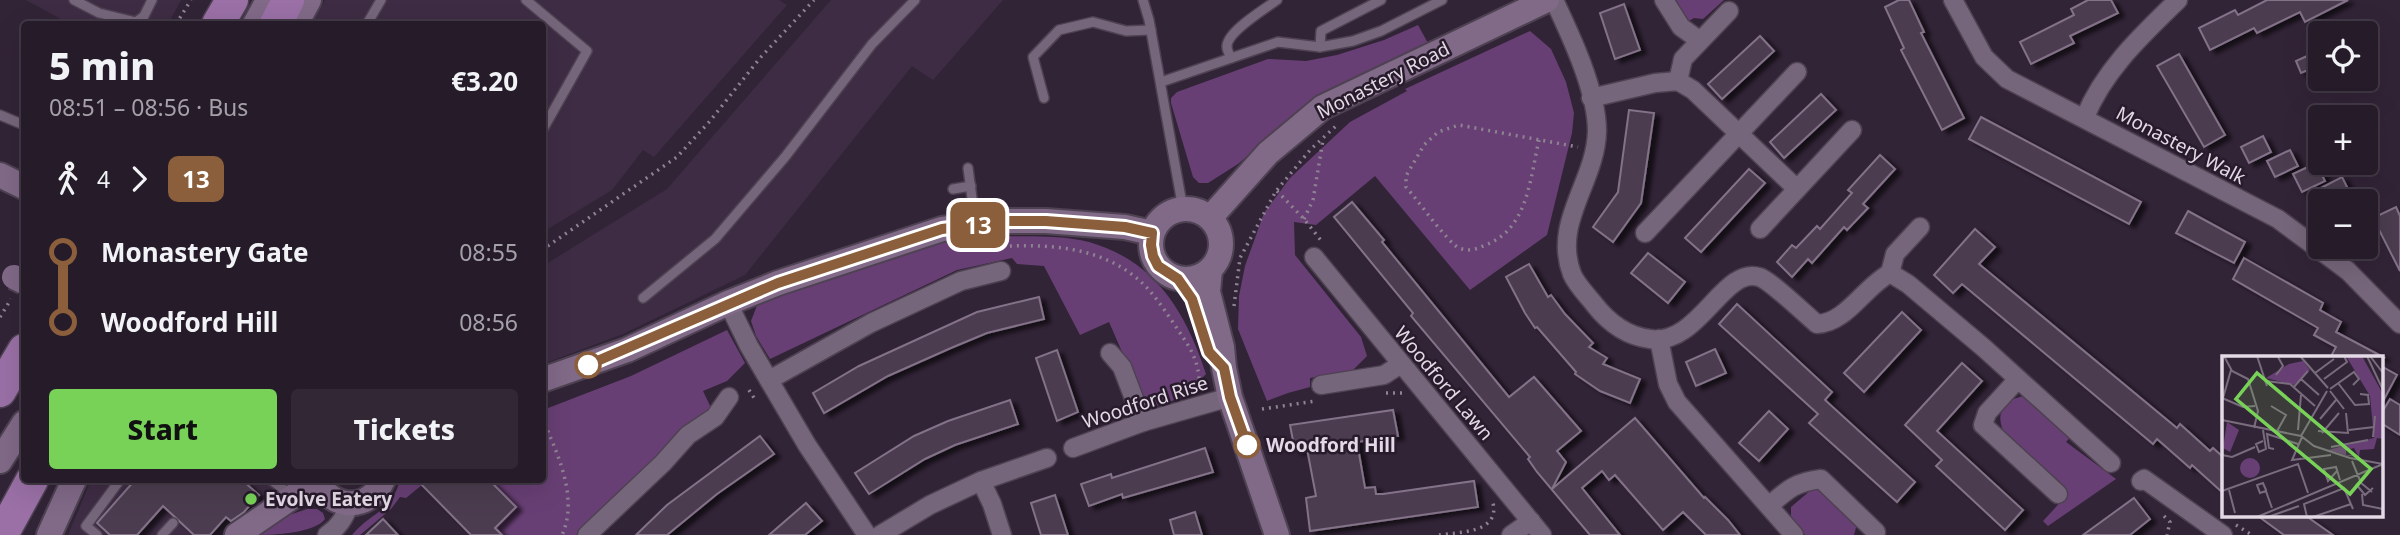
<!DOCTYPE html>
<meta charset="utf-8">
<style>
:root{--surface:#261b29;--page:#322835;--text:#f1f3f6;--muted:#a4a1a8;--line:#423946;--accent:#78d258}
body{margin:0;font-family:"Noto Sans",sans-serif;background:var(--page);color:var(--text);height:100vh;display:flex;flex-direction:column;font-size:26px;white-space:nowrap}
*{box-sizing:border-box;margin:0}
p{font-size:23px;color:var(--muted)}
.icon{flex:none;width:38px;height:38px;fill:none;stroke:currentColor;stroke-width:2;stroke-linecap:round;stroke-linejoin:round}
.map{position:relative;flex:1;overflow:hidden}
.drawer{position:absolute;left:21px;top:21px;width:525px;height:462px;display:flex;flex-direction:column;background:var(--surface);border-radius:7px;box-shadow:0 7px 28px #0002,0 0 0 2px var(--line)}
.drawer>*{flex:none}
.badge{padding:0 14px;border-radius:10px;font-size:24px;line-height:46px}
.fabs{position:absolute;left:2308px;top:21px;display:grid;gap:14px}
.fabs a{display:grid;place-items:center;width:70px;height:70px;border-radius:7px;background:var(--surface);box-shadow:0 7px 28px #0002,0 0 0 2px var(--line);font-size:35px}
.map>.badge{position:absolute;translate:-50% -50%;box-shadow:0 0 0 4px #fff}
.legs{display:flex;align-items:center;gap:10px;height:77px;padding:0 28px;font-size:23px}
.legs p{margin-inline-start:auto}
.overview{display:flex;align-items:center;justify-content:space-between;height:119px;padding:0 28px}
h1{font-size:38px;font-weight:800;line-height:52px}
.button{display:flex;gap:14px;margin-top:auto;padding:14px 28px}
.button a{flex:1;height:80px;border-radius:7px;background:var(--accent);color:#111;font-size:28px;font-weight:800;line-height:80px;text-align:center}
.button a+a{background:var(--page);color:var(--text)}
ul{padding:0 28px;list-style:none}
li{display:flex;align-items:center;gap:24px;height:70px;font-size:26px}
li i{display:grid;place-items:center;width:10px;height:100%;margin:0 9px;background:currentColor}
li i::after{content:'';width:18px;height:18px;margin:-9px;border:5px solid;border-radius:50%;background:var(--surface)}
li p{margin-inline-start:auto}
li:first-child i{background:linear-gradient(#0000 50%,currentColor 0)}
li:last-child i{background:linear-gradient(currentColor 50%,#0000 0)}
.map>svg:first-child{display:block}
.built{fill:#3e2c44}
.green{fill:#683f74}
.building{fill:#4b3c50;stroke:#837288;stroke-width:2;filter:url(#shadow)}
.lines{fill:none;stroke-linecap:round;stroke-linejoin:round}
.lane-casing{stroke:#4e4252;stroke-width:12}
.street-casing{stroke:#4e4252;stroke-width:21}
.secondary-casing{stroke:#4e4252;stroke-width:28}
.highway-casing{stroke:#4e4252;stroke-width:35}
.path{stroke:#8e8392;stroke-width:3.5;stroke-dasharray:2 5;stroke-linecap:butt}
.lane{stroke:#76667b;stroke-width:9}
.street{stroke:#76667b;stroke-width:18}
.secondary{stroke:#816988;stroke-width:24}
.highway{stroke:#9a70a6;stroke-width:32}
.secondary-bridge-casing{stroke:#4e4252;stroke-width:28;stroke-linecap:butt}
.secondary-bridge{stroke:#816988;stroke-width:24}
.line-1-casing{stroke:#fff;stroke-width:16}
.line-1{stroke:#8b5e3c;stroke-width:10}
.stop-1-dot{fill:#fff;stroke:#8b5e3c;stroke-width:3.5}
.poi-dot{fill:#78d258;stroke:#281b2c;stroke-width:2.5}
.labels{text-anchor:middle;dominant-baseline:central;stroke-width:5;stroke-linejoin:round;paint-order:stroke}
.street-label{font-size:19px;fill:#e3dae6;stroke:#281b2c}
.stop-label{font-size:19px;font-weight:bold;fill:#e3dae6;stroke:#281b2c;text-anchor:start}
.poi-label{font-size:19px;font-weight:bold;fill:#e3dae6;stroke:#281b2c;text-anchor:start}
.inset-road{fill:none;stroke:#796d7d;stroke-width:2}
.view{fill:#78d258;fill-opacity:0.15;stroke:#78d258;stroke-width:3.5}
.inset-edge{fill:none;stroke:#e3dae6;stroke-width:3.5}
</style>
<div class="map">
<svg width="2400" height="535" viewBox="0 0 2400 535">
<defs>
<filter id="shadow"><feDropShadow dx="6" dy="3.5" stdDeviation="2" flood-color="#0009"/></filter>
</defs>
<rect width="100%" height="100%" fill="#322437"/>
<g class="built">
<polygon points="26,0 181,0 168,24 70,24"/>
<polygon points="325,0 779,0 787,5 654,157 643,150 612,190 543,232 542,24 312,24"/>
<polygon points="831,0 1003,0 933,80 912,66 745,275 623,334 543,364 543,266 667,189"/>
<polygon points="91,480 296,480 218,535 68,535"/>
</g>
<g class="green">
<polygon points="1676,0 1724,0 1703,19 1694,18 1689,21"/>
<polygon points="1418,25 1430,47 1278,130 1238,164 1208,183 1199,183 1193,177 1171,103 1171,98 1177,92 1268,59 1306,61 1337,55 1384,40"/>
<polygon points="1530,31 1551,49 1566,82 1574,113 1572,133 1547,235 1470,290 1375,176 1316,225 1294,222 1295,255 1361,337 1367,356 1353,370 1310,378 1310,387 1288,393 1267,401 1238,329 1239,296 1245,266 1264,213 1290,178 1350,122 1407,91 1405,89"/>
<path d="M 992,236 C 1024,237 1058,234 1089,242 C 1156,261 1186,313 1206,374 L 1184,397 L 1147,409 L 1109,322 L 1080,335 L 1044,266 L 1017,264 L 1012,258 L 957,270 L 770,359 L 756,336 L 751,321 L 758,303 L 936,243 Z"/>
<polygon points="727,330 745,363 727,381 703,391 713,412 609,502 579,535 502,535 491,524 499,524 516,507 489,480 542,480 543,410 631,376"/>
<path d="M 2024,396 L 2071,436 L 2066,442 L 2116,479 L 2048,526 L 2043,521 L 2067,495 L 2064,486 L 2003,430 C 1995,412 2006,399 2024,396 Z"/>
<path d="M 400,480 L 417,480 L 422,485 L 406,498 L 400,497 L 391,509 L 360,535 L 352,535 C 372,511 391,513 400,480 Z"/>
<polygon points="1819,489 1857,524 1854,535 1805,535 1791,516 1791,507 1811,490"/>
<path d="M 307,509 L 317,509 L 323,513 L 325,519 C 316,532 277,535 261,535 L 286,516 Z"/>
</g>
<g class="building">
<polygon points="1899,0 1909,0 1924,32 1921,33 1964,118 1942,130 1901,50 1904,48 1885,7"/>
<polygon points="2088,0 2111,0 2118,13 2070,36 2074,43 2031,64 2020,42 2074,15 2071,9"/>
<polygon points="2267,0 2348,0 2305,22 2300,12 2257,33 2254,28 2210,50 2199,28 2235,10 2238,15"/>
<polygon points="1624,4 1640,50 1615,59 1600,13"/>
<polygon points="1760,36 1774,51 1722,99 1708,84"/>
<polygon points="2316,52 2320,65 2301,73 2296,61"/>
<polygon points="2179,54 2225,135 2204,147 2157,66"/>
<polygon points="1821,94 1836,110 1784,158 1770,142"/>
<polygon points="1629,110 1654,113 1641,203 1613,242 1593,227 1618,192"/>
<polygon points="1981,117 2141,202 2129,224 1969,139"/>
<polygon points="2263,136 2271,152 2249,163 2241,147"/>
<polygon points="2290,150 2298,166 2275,177 2267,161"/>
<polygon points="1880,155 1895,169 1863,204 1868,208 1847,230 1844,227 1812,263 1808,259 1792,277 1777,262 1792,245 1796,248 1817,226 1820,229 1852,193 1848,190"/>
<polygon points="2316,163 2325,181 2302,192 2293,174"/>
<polygon points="1749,169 1765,183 1701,252 1685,238"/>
<polygon points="2342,177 2354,201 2326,201 2319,189"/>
<polygon points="1352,202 1384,240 1382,242 1509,397 1534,377 1581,431 1557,451 1566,462 1552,489 1635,418 1704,498 1705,497 1728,520 1740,535 1706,535 1683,512 1663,530 1615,475 1609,480 1602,471 1582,488 1620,535 1590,535 1537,472 1528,459 1530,457 1411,316 1413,313 1334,217"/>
<polygon points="2396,207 2400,216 2400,271 2373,218"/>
<polygon points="2188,211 2245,242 2234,263 2176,233"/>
<polygon points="1975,229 1995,247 1979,264 2177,428 2180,424 2210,451 2213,448 2223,457 2223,493 2192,465 2190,468 2157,439 2153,444 1962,284 1953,293 1934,275"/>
<polygon points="1648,253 1685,282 1668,303 1631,273"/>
<polygon points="2244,258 2323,303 2320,310 2341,322 2336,332 2385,358 2330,358 2336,347 2314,335 2318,328 2233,279"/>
<polygon points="1529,264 1548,297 1551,295 1565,314 1593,343 1589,347 1607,358 1603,364 1640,379 1630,403 1600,391 1575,374 1576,372 1537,327 1535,328 1525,313 1506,277"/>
<polygon points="1039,297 1044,319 987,333 951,348 888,376 824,413 813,393 859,366 977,312"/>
<polygon points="1737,304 1832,392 1825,400 1915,482 1897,502 1809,423 1818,414 1719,324"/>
<polygon points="1902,312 1921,330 1864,392 1844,373"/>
<polygon points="1715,349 1726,373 1696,386 1686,362"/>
<polygon points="1057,350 1078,412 1057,421 1036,358"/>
<polygon points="1962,363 1982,381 1937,431 2023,510 2005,530 1936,466 1942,460 1905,425"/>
<polygon points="2381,366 2397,375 2381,405"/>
<polygon points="2390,399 2400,405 2400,435 2381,423 2381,414"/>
<polygon points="1010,400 1018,424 955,445 925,459 869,494 855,473 914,436 948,421"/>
<polygon points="1393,410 1398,436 1357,442 1365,488 1375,487 1376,494 1383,494 1474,481 1478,507 1310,531 1306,498 1316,496 1307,449 1295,451 1290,425"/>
<polygon points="1769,411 1788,429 1759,461 1739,443"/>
<polygon points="760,436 774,454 717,494 667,535 636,535 667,505"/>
<polygon points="1205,448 1213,472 1123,498 1122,494 1089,506 1081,484 1111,474 1112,478"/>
<polygon points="135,480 242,480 259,495 244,512 231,521 226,517 210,535 194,535 163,506 137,535 110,535 97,523"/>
<polygon points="417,480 489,480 516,507 495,528 502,535 471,535"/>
<polygon points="1055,495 1068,535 1041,535 1031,503"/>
<polygon points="2134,498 2150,519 2130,535 2083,535"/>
<polygon points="806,503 822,521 805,535 769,535"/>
<polygon points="1195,512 1202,535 1174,535 1170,520"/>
<polygon points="2258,516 2306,516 2333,535 2284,535"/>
<polygon points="383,519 398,535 366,535"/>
</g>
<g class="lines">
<defs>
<g id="lane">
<polyline points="74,0 99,13 136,22 144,16 152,0"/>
<polyline points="526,0 587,51 542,131"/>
<polyline points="1143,0 1149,20 1183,209"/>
<polyline points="367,24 381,0"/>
<polyline points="1320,47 1321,31 1381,0"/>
<path d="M 1231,58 C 1230,55 1227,51 1227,47 C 1226,32 1265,9 1277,0"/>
<polyline points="1161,82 1278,42 1320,47 1353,41 1381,31 1442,0"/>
<polyline points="1044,98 1033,57 1059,30 1093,22 1126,31 1151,30"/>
<polyline points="0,115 24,125"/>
<polyline points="968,168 975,221"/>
<polyline points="953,189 971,186"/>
<polyline points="643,298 715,239 785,157 872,44 915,0"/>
<polyline points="271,480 291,495"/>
<polyline points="97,535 86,526 120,480"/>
<polyline points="162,535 173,523"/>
</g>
<g id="street">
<path d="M 1554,0 C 1571,36 1597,91 1597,131 C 1596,182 1552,222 1572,274 C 1576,284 1587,295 1594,304 C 1608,322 1625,336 1650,339 C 1699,346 1723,266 1759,277 C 1770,280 1805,314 1817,324 C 1846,323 1863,288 1890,273"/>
<polyline points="1664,0 1681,27 1699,40"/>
<polyline points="1953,0 1984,57 2007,79 2278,219 2348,271 2400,324"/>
<polyline points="1678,81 1683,59 1729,11"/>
<polyline points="1591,98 1655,83 1678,81 1693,90 1797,189"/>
<path d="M 2085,117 C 2104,70 2142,35 2178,0"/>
<polyline points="1760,229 1852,130"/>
<polyline points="1645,233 1797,72"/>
<polyline points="1314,257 1542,535"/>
<polyline points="1890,273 1908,284 1984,348 2111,463"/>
<polyline points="1890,273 1895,254 1920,227"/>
<polyline points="728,303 749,346 807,445 867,535"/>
<polyline points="1659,339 1668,384 1677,402 1794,535"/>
<polyline points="1110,353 1122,367 1143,422"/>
<polyline points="2018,379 1987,413 1983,425 2058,494"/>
<polyline points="769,380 871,323 961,281 1001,271"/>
<polyline points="1321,385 1384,375 1401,364"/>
<polyline points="1073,448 1143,422 1230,397"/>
<polyline points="981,481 992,504 1002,535"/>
<polyline points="2141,481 2144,479 2223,535"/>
<path d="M 1770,505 C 1788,489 1796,482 1821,479 L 1876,532"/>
<path d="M 327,535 C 339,527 345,517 350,503"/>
<polyline points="587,535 663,463 688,435 715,417 729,397"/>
<polyline points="880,535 930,505 981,481 1047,458"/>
<polyline points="1511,535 1531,521"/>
</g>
<g id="secondary">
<polyline points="255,24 268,0"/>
<polyline points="296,24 309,0"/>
<polyline points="0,175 24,187"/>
<circle cx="1186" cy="244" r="35"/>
<polyline points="1210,218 1268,153 1323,107 1547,0"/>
<polyline points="1210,270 1208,292 1222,347 1224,368 1230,397 1277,535"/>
<polyline points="542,380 627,350 728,303 778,283 942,229 1007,221 1046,221 1125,227 1152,233"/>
<polyline points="0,461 24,423"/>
<path d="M 317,480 C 331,510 369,512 383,480"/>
<polyline points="49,535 74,480"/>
<polyline points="237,535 317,480"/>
</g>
<g id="highway">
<polyline points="218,24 232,0"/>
<polyline points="276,24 288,0"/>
<polyline points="0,391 24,350"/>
<polyline points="2,535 32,480"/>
</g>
</defs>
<use href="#lane" class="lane-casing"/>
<use href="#street" class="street-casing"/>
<use href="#secondary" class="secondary-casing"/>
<use href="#highway" class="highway-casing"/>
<g class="path">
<polyline points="176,24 191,0"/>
<path d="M 1539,140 C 1530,178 1528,230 1485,245 C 1477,249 1469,252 1459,248 C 1448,243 1417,199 1406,187 L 1406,176 L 1424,145 L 1438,132 L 1459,125 L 1578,147"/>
<polyline points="1277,191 1304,219 1323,243"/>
<polyline points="1304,219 1313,200 1323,140"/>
<path d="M 961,249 C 1018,245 1086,238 1134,276 C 1150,288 1161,305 1172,321 C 1190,348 1199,357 1200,390"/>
<polyline points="542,250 677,157 710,121 760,58 814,0"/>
<polyline points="1234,306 1240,258 1276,191 1311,149 1336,126"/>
<polyline points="0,317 11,299"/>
<polyline points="749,390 756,401"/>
<polyline points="1386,393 1403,393"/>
<polyline points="1262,409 1316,401"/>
<path d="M 542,418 C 557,452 579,498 562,535"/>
<polyline points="2164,516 2170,522 2167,535"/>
<polyline points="2236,525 2252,535"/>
<path d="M 1439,535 C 1459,532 1500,533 1493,503"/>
</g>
<use href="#lane" class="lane"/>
<use href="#street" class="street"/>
<use href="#secondary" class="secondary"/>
<use href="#highway" class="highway"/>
<defs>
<polyline id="secondary-bridge" points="14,277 24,282"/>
</defs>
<use href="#secondary-bridge" class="secondary-bridge-casing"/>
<use href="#secondary-bridge" class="secondary-bridge"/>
</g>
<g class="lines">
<defs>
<polyline id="line-1" points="588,365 778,283 942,229 1007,221 1046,221 1125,227 1152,233 1151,245 1153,256 1158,266 1178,279 1192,299 1209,352 1224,368 1230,397 1247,445"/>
</defs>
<use href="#line-1" class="line-1-casing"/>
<use href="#line-1" class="line-1"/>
</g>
<g class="stop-1-dot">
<circle cx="588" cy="365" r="12"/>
<circle cx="1247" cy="445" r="12"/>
</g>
<circle class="poi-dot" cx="251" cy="499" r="7"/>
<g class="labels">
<g class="street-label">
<text transform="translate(1383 80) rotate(-27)">Monastery Road</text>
<text transform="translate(2181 145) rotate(28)">Monastery Walk</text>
<text transform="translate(1444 383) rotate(50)">Woodford Lawn</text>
<text transform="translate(1145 402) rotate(-18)">Woodford Rise</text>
</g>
<g class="stop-label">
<text x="1266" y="445">Woodford Hill</text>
</g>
<g class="poi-label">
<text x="265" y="499">Evolve Eatery</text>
</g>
</g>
<g transform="translate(2222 356)">
<rect width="161" height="161" fill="#322437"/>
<path d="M 124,0 L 140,0 L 161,38 L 161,83 L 155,82 L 152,93 L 138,94 L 137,101 L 132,92 L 124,94 L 124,99 L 134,99 L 127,100 L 106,94 L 152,82 L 148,40 ZM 81,5 L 88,14 L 72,29 L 44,22 L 67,8 ZM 5,66 L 17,74 L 8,96 L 1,92 ZM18 112a10 10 0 1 1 20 0a10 10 0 1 1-20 0Z" fill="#683f74"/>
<path class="inset-road" d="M 2,0 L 10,15 L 26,23 L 36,55 L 32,72M 35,0 L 45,30M 78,0 L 106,32M 145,0 L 161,34M 148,0 L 161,17M 93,17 L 112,3M 54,19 L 61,10 L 56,1M 79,23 L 97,39M 102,23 L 125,6 L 122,0M 44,25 L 68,28 L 93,50M 116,27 L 133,49 L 147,48 L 146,39 L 138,38M 71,32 L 86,15M 108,33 L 132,16 L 137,23 L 131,29M 108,35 L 122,53M 0,42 L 21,51 L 33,50M 1,42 L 9,14M 49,50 L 64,59 L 54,77M 98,63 L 114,44M 0,64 L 79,80 L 92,90 L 128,102M 41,74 L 44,93 L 37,96 L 34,88 L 41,85M 76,74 L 79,39M 127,74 L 152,71M 96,75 L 126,77 L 124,57M 100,77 L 117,57M 79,80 L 105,35M 80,81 L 70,104 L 109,99M 151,81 L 153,60M 109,91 L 146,84M 52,93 L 47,92 L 45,78 L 76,88M 0,99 L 10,101 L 33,91M 128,102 L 161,108M 130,105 L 139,127 L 150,136M 115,115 L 106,125 L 102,113 L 114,111 L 118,124M 134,128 L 143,139 L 151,132M 7,134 L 13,157M 0,135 L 76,108 L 86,137M 44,135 L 38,137 L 35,129 L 41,127 L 44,134 L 44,135 L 46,141 L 50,152M 140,138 L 141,149 L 161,153M 35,161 L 161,108M 46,161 L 77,150M 85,161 L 82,148 L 122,132 L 131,153M 91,161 L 129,148"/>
<path class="view" d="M 35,17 L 149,113 L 128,138 L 14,43 Z"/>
<rect width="161" height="161" class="inset-edge"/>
</g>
</svg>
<div class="fabs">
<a><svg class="icon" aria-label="locate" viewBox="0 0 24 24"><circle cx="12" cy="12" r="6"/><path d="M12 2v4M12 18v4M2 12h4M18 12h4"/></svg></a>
<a>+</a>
<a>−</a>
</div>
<b class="badge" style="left:978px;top:225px;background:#8b5e3c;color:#fff">13</b>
<section class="drawer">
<div class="overview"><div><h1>5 min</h1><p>08:51 – 08:56 · Bus</p></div><b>€3.20</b></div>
<div class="legs"><svg class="icon" aria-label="walk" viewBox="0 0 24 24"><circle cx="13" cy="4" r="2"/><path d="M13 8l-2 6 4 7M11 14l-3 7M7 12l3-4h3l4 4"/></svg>4<svg class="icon" aria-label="forward" viewBox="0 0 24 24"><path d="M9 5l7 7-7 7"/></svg><b class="badge" style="background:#8b5e3c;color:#fff">13</b></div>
<ul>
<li><i style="color:#8b5e3c"></i><b>Monastery Gate</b><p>08:55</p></li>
<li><i style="color:#8b5e3c"></i><b>Woodford Hill</b><p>08:56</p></li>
</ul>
<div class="button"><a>Start</a><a>Tickets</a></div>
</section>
</div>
